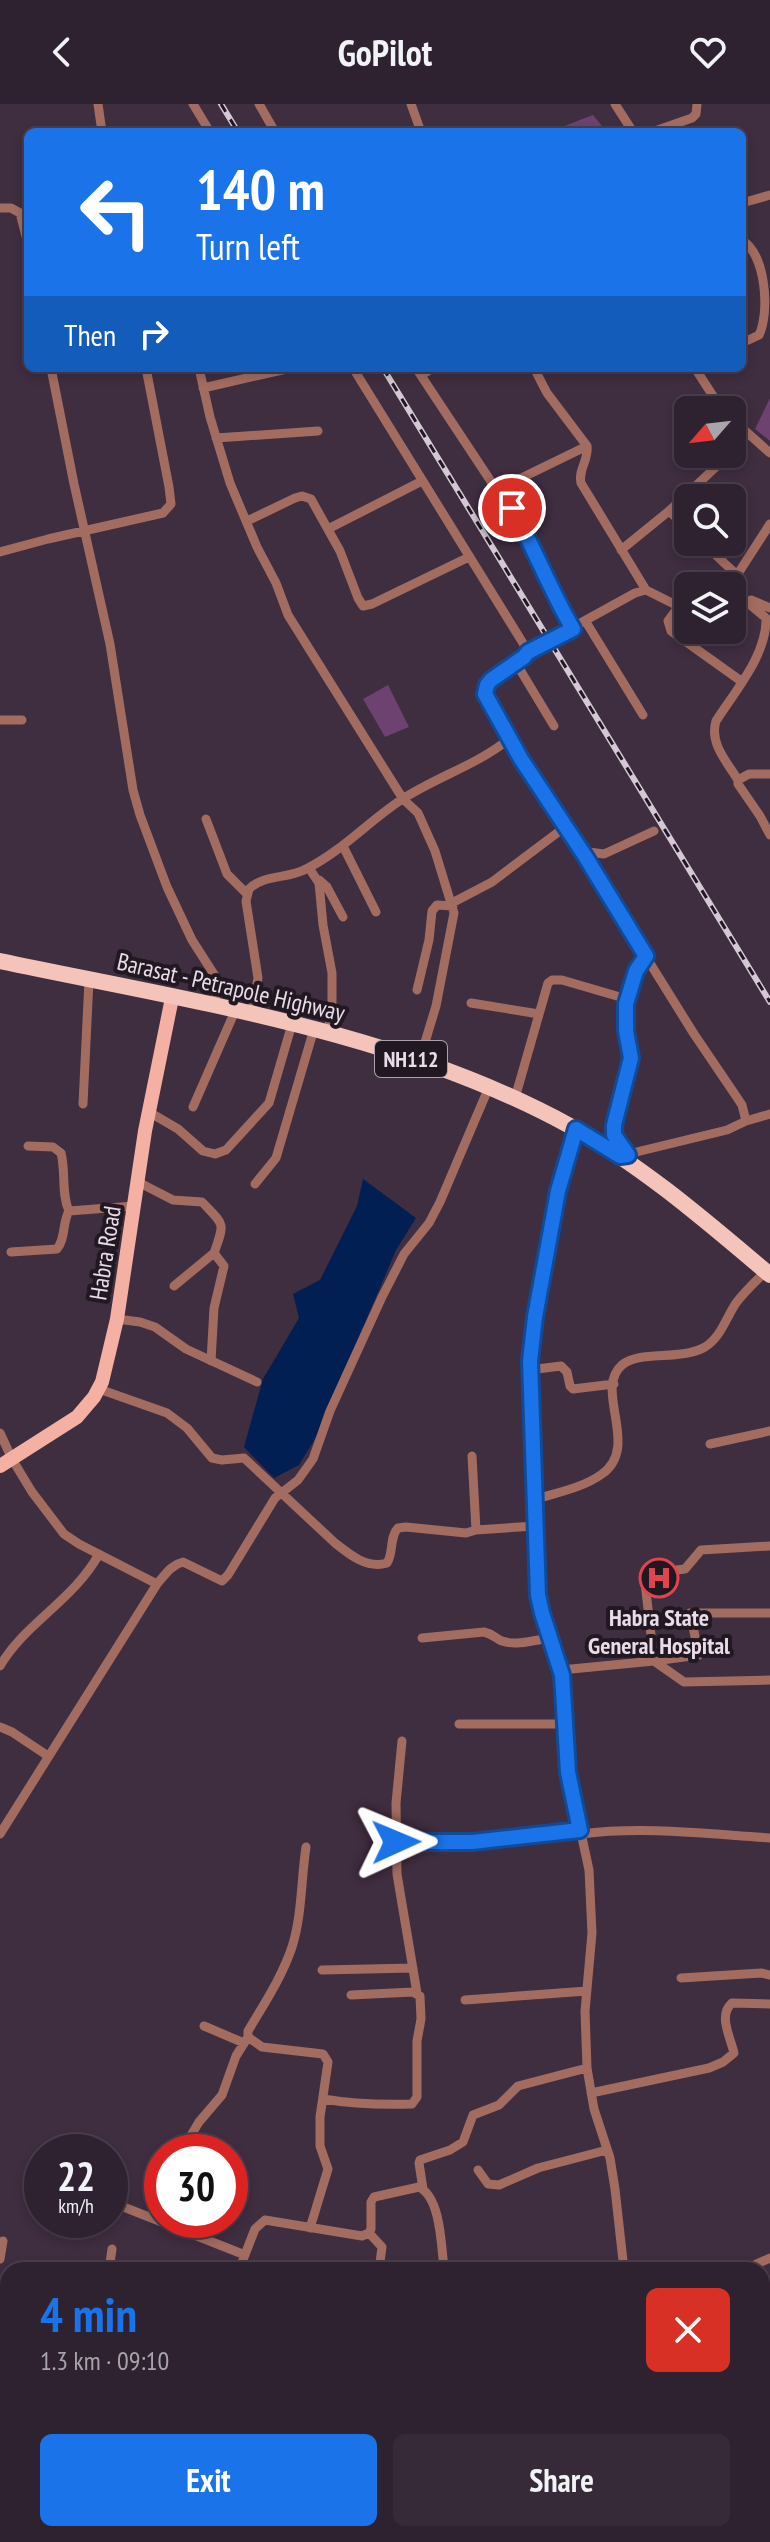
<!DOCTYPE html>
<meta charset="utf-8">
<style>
:root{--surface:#2f2230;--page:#372a38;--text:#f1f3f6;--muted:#a7a4ab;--line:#4a3f4c;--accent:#1a73e8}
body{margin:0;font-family:"PT Sans Narrow",sans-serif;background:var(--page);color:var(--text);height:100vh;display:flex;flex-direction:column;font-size:30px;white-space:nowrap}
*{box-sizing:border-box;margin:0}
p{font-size:26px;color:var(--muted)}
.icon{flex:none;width:44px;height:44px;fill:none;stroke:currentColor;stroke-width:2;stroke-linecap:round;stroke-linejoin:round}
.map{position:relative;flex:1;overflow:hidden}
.side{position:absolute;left:0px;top:2158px;width:770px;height:280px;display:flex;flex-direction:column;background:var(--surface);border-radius:24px 24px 0 0;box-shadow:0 4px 12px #0003,0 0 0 2px var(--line)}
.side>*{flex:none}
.banner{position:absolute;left:24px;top:24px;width:722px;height:244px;border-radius:12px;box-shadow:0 4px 12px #0003,0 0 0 2px var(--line);background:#1a73e8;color:#fff;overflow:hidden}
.needle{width:52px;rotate:242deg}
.tools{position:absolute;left:674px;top:292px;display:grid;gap:16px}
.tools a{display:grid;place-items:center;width:72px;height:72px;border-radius:12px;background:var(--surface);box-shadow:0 4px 12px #0003,0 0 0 2px var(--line);font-size:40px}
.speed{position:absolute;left:24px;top:2030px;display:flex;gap:16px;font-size:40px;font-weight:700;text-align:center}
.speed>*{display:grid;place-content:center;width:104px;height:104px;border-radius:50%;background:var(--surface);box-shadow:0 4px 12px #0003,0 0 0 2px var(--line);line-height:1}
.speed small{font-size:20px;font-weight:400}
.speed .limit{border:12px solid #d22;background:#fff;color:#111}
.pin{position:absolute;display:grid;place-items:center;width:68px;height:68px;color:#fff;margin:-34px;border:4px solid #fff;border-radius:50%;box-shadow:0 2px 8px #0007}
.me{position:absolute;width:88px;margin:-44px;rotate:89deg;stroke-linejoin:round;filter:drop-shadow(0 0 6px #0008)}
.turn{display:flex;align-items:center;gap:28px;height:168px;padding:0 40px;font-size:36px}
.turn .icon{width:104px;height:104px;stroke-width:2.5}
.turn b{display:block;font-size:56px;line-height:68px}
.then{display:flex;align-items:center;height:76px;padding:0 40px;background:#0003;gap:16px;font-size:30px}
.round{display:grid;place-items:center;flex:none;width:84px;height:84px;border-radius:12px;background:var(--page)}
.headline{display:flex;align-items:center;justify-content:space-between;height:136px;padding:0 40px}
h1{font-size:48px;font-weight:700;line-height:60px;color:var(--accent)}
.cta{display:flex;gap:16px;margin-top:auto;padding:16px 40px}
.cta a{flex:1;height:92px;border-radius:12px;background:var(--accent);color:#fff;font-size:32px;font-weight:700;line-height:92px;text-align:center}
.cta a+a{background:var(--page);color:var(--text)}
header{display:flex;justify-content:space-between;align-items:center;height:104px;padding:0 40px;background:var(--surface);font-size:36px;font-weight:700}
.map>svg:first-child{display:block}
</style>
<header><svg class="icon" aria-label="back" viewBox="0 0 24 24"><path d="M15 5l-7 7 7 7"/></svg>GoPilot<svg class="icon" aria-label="heart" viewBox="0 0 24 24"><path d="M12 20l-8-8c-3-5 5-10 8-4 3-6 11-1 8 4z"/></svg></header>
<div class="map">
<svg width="770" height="2438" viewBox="0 0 770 2438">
<rect width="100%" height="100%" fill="#3f2d40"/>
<path fill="#6d4170" d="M593 11 607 28H560L559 24Z
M770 294V337L755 325Z
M388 581 409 623 385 633 363 595Z"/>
<path fill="#011f53" d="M363 1075 416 1114 396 1146 316 1333 299 1361 274 1374 244 1343 263 1275 299 1214 293 1190 320 1176 357 1102Z"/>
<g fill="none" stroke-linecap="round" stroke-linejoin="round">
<path stroke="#a36c61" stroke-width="9" d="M98 0 102 28
M193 0 210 28
M259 0 275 28
M411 0 421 28
M615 0 633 28
M652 28 692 14 696 10 697 0
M742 99 770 91
M0 104H11L20 109 28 140
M742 136C766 151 770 208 759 231L742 239
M51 264 74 380 110 540 133 686 140 711 167 783 192 836 215 872 216 892 210 901
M199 264 210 313 230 379 257 443 276 479 288 511 403 695 418 709 435 747 454 809 436 902 419 958
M353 264 526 544 528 548 524 553 487 581 485 590 490 602 694 930 734 989 742 1001 746 1017 727 1026 620 1052
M416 264 492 379 499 385 587 342
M534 264 547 289 587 342C589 356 578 365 581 379L646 486
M695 264 722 306
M421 271 433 264
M203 284 291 264
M732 315 770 349
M216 334 318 327
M502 385 531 438 553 489 573 525
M669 407 688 425
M247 417 295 394 302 392 311 395 340 447 358 494 363 502 372 500 469 453
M328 425 422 377
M702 438 737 471
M621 446 669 407 719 360
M0 448 48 435 163 409 171 400 169 383 146 264
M730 482 770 420
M737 490 766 514C767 551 735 587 716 617 709 639 727 658 738 676
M751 496 770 504
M679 502 668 517 671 527 741 577
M586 518 643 611
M528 548 635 489 646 486 688 507
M516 559 554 622
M0 616H22
M770 670H749L738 676V680L760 712 770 731
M206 715 227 770 246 789
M343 742 376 808
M581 747 604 750 654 727
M309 764 319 779 323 821 332 869V899L328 929
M319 776 327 783 343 813
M452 799 492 778 565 723
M417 886 429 836 432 807 437 801 453 802
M471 899 539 910
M251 910 258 874 246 797 249 785C264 770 288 775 306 765 342 747 369 717 401 696 436 673 477 661 509 635
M515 994 548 879 552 876H562L627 895
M83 1000 89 876
M193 1003 235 907
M149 1008 178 1025 203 1047 215 1050 226 1046 269 999 292 920
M746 1017 770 1010
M576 1025 558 1087 531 1239 529 1279 533 1396 538 1491 542 1509 562 1571 568 1668 589 1766 592 1829 585 1907 587 1964 594 2005 610 2054 615 2085 624 2166
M28 1042 53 1043 61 1049C66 1068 61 1090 69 1107
M628 1051 614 1031V1021L631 954 626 927V900L636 867 646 852
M138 1078 173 1096 202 1098C225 1122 225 1118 214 1149L224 1162 214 1204 211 1257
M255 1080 276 1054 314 925
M11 1148 57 1145C66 1134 62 1119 69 1107L134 1102
M174 1182 214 1149
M117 1215 140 1218 155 1223 186 1245 257 1278
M529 1266 561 1262 567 1268 570 1282 573 1285 614 1280
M99 1285 167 1309 187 1324 212 1354 222 1356 244 1354 335 1439C350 1451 367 1465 387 1459 394 1449 389 1433 398 1424L406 1423 466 1429 476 1426 472 1352
M0 1329 12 1355 32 1388 64 1430 79 1440 157 1480
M710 1340 770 1327
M533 1396C555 1389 583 1384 602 1370 641 1342 593 1286 622 1261 639 1246 681 1257 705 1243 721 1233 726 1214 736 1199 745 1187 756 1177 766 1167
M476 1426 534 1422
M770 1442 701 1446 685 1465 644 1470 654 1557 699 1551 690 1509H770
M422 1534 484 1528C493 1530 495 1534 502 1537 516 1542 536 1536 550 1534
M0 1562C25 1519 73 1497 99 1450
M561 1566 654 1557 684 1578 770 1576
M459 1620H565
M0 1623 12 1628 48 1652
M402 1637 396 1699 397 1770 417 1889
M0 1730 157 1480C165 1471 171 1461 183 1458L222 1477 228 1471 275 1394 298 1376 313 1355 330 1307 382 1193 404 1150 429 1119 440 1098 489 983
M581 1730C644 1722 707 1730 770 1734
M396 1738 494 1736 580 1726
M306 1743C301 1776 302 1812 292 1843 282 1873 264 1900 248 1927V1933L262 1943 323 1950 328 1958 320 2013V2042L328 2065 310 2124
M322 1866 413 1864
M681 1874 761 1869 770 1871
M465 1896 587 1887
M204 1922 244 1939
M591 1989 709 1964 723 1958 734 1949C730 1932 718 1911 732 1899L770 1900
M323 1995C353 2000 382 2001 412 2000L417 1993V1937L421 1915 420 1892 413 1888 351 1891
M181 2048 199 2018 222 1991 236 1952 248 1933
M478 2066 488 2080 499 2081 538 2064 607 2046
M423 2085 419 2059 420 2056 450 2046 463 2038 473 2011 499 2001 518 1982 587 1964
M116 2100 245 2151
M151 2114 162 2077
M369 2129 382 2143 379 2166
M0 2155 3 2137
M109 2166 112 2145
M239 2166 255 2125 265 2116 362 2132 369 2129 371 2125V2098L374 2093 419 2083C441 2094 441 2141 444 2164
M743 2166 770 2154
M0 2178 8 2182
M762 2418 770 2414
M325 2430 331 2438
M565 2430 567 2438
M684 2430 690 2438
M101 2438 106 2430
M181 2438 185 2430
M345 2438 354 2430
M733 2438 744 2430"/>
<path stroke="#f4b0a2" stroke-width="14" d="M0 1362 77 1313 94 1293 102 1278 117 1215 145 1027 172 894"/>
<path stroke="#f4c4ba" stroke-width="16" d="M0 857C190 897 399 928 570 1022 643 1062 707 1118 770 1171"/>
<defs>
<path id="rail" d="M221 0 238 28
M383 264 770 898"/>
</defs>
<use href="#rail" stroke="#d4c8d5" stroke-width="6"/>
<use href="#rail" stroke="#211821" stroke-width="3" stroke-dasharray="9" stroke-linecap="butt"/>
</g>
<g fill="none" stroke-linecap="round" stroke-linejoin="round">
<defs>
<path id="route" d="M396 1738H472L580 1726 568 1668 562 1571 542 1509 538 1491 530 1257 535 1213 558 1087 576 1025 620 1052 628 1051 614 1031V1021L631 954 626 927V900L636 867 646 852 585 752 521 655 485 590 487 581 491 576 524 553 528 548 573 525C550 486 534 443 512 404"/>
</defs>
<use href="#route" stroke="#114b97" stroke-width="20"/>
<use href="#route" stroke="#1a73e8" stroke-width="14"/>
</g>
<defs>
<symbol id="hospital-ring" viewBox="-11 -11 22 22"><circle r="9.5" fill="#211821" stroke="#e0444e" stroke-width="1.5"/><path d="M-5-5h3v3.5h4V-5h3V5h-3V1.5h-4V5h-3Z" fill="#e0444e"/></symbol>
</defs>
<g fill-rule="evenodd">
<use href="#hospital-ring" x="637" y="1452" width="44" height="44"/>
</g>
<g text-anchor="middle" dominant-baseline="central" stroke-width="8" stroke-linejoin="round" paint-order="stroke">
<rect fill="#211821" stroke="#aca1ac" stroke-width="2" x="375" y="937" width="72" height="36" rx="6"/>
<g font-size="22" font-weight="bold" fill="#e8dce8">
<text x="411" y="955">NH112</text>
</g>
<g font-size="24" fill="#e8dce8" stroke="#211821">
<text transform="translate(231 883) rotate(13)">Barasat - Petrapole Highway</text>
<text transform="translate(105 1149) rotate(-81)">Habra Road</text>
</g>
<g font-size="24" font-weight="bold" fill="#e8dce8" stroke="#211821">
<text x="659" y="1513">Habra State<tspan x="659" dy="28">General Hospital</tspan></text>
</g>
</g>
</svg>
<div class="tools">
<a><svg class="needle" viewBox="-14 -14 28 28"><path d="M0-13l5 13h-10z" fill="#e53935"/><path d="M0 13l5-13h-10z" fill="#a7a4ab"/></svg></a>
<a><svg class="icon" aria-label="search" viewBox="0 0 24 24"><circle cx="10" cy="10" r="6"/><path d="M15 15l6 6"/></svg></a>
<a><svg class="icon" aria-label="layers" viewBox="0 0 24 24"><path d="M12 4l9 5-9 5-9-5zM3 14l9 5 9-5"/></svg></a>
</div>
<div class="speed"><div>22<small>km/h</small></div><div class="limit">30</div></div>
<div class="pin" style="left:512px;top:404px;background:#d93025"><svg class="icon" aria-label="arrive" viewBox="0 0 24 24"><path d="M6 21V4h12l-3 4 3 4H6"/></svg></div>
<svg class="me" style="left:396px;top:1738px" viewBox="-20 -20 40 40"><path d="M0-17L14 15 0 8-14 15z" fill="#1a73e8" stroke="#fff" stroke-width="4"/></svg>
<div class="banner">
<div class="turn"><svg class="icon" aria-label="left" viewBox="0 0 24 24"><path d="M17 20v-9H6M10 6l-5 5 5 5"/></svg><div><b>140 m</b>Turn left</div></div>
<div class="then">Then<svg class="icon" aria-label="right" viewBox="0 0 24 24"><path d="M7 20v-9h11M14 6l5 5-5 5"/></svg></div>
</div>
<section class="side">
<div class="headline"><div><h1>4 min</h1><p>1.3 km · 09:10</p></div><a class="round" style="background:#d93025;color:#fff"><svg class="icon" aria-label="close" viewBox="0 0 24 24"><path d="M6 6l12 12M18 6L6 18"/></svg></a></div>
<div class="cta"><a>Exit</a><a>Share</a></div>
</section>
</div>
